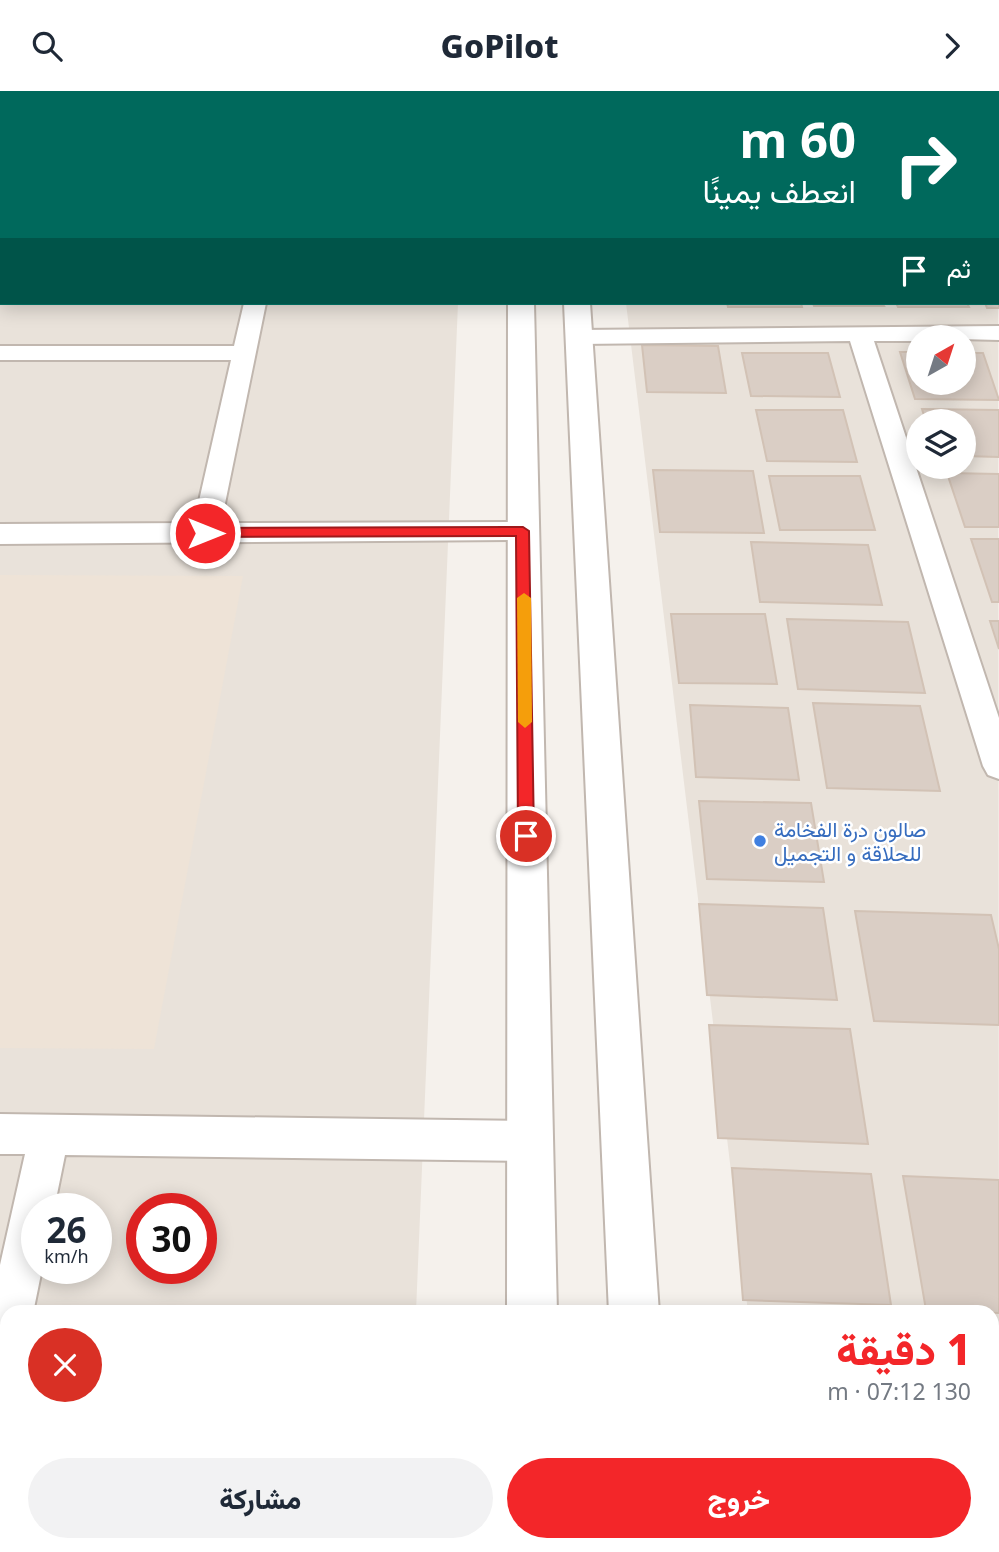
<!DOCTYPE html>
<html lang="ar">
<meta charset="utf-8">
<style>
:root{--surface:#fff;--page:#f2f2f3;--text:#1f2937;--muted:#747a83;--accent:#f32629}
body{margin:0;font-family:"Noto Sans",Vazirmatn,sans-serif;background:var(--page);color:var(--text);direction:rtl;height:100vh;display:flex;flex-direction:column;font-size:26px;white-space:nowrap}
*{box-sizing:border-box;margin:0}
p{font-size:23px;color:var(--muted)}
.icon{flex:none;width:38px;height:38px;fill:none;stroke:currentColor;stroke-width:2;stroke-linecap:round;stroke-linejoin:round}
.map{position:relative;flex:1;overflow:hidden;direction:ltr}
.sheet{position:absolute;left:0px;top:1214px;width:999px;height:247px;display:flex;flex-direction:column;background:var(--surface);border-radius:21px 21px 0 0;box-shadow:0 4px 18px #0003;direction:rtl}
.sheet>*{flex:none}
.banner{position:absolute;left:0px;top:0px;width:999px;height:214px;box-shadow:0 4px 18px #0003;direction:rtl;background:#00695c;color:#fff;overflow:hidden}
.needle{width:46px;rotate:39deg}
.controls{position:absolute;left:906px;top:234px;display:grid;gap:14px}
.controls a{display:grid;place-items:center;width:70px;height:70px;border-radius:50%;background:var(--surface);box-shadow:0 4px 18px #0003;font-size:35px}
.speed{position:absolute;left:21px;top:1102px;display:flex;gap:14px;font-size:35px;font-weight:700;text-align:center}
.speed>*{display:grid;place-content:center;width:91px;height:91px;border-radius:50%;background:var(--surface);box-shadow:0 4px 18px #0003;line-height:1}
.speed small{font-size:18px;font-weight:400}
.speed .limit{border:10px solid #d22;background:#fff;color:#111}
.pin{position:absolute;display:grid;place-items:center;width:60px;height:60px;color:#fff;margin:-30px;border:4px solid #fff;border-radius:50%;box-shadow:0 2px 7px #0007}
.me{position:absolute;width:77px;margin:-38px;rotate:90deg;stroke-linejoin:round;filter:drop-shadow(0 0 5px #0008)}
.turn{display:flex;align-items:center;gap:24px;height:147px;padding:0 28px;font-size:32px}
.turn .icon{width:91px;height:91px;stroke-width:2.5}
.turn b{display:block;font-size:49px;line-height:60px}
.then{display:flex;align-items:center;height:66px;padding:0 28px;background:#0003;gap:14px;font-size:26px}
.round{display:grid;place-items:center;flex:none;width:74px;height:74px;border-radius:37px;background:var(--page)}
.overview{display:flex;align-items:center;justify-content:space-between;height:119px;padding:0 28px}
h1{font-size:42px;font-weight:800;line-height:52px;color:var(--accent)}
.button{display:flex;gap:14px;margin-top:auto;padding:14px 28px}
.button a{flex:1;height:80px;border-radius:42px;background:var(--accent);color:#fff;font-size:28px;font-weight:800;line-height:80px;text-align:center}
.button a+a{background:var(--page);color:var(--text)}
header{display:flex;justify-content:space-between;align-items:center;height:91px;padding:0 28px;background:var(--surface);font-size:32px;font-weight:800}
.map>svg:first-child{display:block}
</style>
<header><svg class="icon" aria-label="forward" viewBox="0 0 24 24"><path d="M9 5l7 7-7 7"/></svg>GoPilot<svg class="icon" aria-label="search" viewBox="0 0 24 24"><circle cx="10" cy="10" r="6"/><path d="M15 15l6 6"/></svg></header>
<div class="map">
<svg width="999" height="1461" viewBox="0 0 999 1461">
<rect width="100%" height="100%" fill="#f5f1ec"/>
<path fill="#e9e2da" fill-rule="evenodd" d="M0 0H466L2 2V212H458L416 1221 7 1222V1454H406V1461H0ZM37 1118H96V1178H37ZM142 1118H201V1178H142Z
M615 0H999V62L998 2Z
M998 119 999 1461H777L776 1454H992V1222L748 1221 626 212H998ZM919 247H964V292H919ZM919 331H964V376H919Z"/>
<path fill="#eee3d7" d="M0 484 243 485 154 958 0 957Z"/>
<path fill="#dacec5" stroke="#d2c2b5" stroke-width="2" d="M998 175 999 217H987L985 212H998Z
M727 212H801L802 216H728Z
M813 212H882L884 215H814Z
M896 212H967L969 216H898Z
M642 254 718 255 726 302 647 301Z
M900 261H919V292H964V262H983L999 309 915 308Z
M742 262H828L840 306 751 305Z
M922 318 999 319V366L964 365V331H926Z
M756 319H843L857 371 767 370Z
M653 379 753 380 764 442 660 441Z
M947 382 999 383V436H965Z
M769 385H860L875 439H780Z
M971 448H999V511H992Z
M751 451 868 454 882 514 760 511Z
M671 523H765L777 593 679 592Z
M787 528 908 531 925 602 798 598Z
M990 530H999V558Z
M813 612 920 615 940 700 827 697Z
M690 614 788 617 799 689 696 686Z
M699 710 811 712 824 791 707 788Z
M699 813 823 817 837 909 707 904Z
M855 820 991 824 999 858V934L874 930Z
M709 934 850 938 868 1053 718 1047Z
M732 1077 871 1083 891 1214 743 1209Z
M903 1085 999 1089V1222L926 1219Z
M992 1255H999V1410H992Z"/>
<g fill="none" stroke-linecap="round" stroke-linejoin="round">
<defs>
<path id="minor" d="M107 0H125V2H107Z
M292 0H310V2H292Z
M760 0H778L779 2H761Z
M0 36H2V48H0Z
M0 129H2V141H0Z
M244 212H266L221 432 523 431 533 433 537 440 533 447 523 449 0 453V433L194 432 231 269H0V255H234Z
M999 235V249L919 247V250H874L999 627V688L988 684 983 675 850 250 579 253 571 251 567 246 571 241 579 239Z
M0 1023 530 1030 544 1036 550 1050 544 1064 530 1070 65 1064 54 1118H37V1178H42L33 1222H7V1292L0 1295V1174L25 1063H0Z"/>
<path id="tertiary" d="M507 0H529V2H507Z
M554 0H576V2H554Z
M998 79H999V93H998Z
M508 212H534L557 1222H507Z
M564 212H590L659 1222H609Z
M507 1454H563V1461H507Z
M619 1454H675V1461H619Z"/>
</defs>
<use href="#minor" stroke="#c1b7af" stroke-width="4"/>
<use href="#tertiary" stroke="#c1b7af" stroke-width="4"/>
<use href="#minor" fill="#fff" fill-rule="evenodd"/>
<use href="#tertiary" fill="#fff" fill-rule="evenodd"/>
</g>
<path fill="#f32629" stroke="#9e191b" stroke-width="2" d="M523 436 529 440 534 745 526 752 518 745 516 445 205 446 198 442 205 437Z"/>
<path fill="#f59e0b" d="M524 502 531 507 532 631 525 637 518 631 517 507Z"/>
<circle fill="#3f7fe0" stroke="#fff" stroke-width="2.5" cx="760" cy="750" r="7"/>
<g text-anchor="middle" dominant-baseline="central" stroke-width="5" stroke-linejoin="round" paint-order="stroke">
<g font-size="21" fill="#366cbe" stroke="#fff" text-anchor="start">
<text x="774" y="738">صالون درة الفخامة<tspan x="774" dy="24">للحلاقة و التجميل</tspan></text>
</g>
</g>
</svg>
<div class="controls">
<a><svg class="needle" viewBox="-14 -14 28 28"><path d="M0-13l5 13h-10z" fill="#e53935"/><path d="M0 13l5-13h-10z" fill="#747a83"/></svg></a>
<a><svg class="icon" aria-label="layers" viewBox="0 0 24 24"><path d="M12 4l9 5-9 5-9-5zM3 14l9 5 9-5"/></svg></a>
</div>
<div class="speed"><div>26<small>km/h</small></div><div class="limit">30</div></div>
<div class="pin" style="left:526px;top:745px;background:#d93025"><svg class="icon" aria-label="arrive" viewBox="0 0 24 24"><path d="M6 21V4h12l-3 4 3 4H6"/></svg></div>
<svg class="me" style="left:205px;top:442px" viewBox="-20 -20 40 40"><circle r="17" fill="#f32629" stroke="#fff" stroke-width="3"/><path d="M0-11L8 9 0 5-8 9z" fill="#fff"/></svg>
<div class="banner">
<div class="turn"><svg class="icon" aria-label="right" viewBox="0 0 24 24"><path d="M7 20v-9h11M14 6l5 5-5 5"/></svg><div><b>60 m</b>انعطف يمينًا</div></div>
<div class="then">ثم<svg class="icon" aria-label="arrive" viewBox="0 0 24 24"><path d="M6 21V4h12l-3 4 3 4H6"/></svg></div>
</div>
<section class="sheet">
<div class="overview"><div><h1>1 دقيقة</h1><p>130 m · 07:12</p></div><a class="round" style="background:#d93025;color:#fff"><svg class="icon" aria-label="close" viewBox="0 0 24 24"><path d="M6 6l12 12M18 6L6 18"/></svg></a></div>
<div class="button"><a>خروج</a><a>مشاركة</a></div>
</section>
</div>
